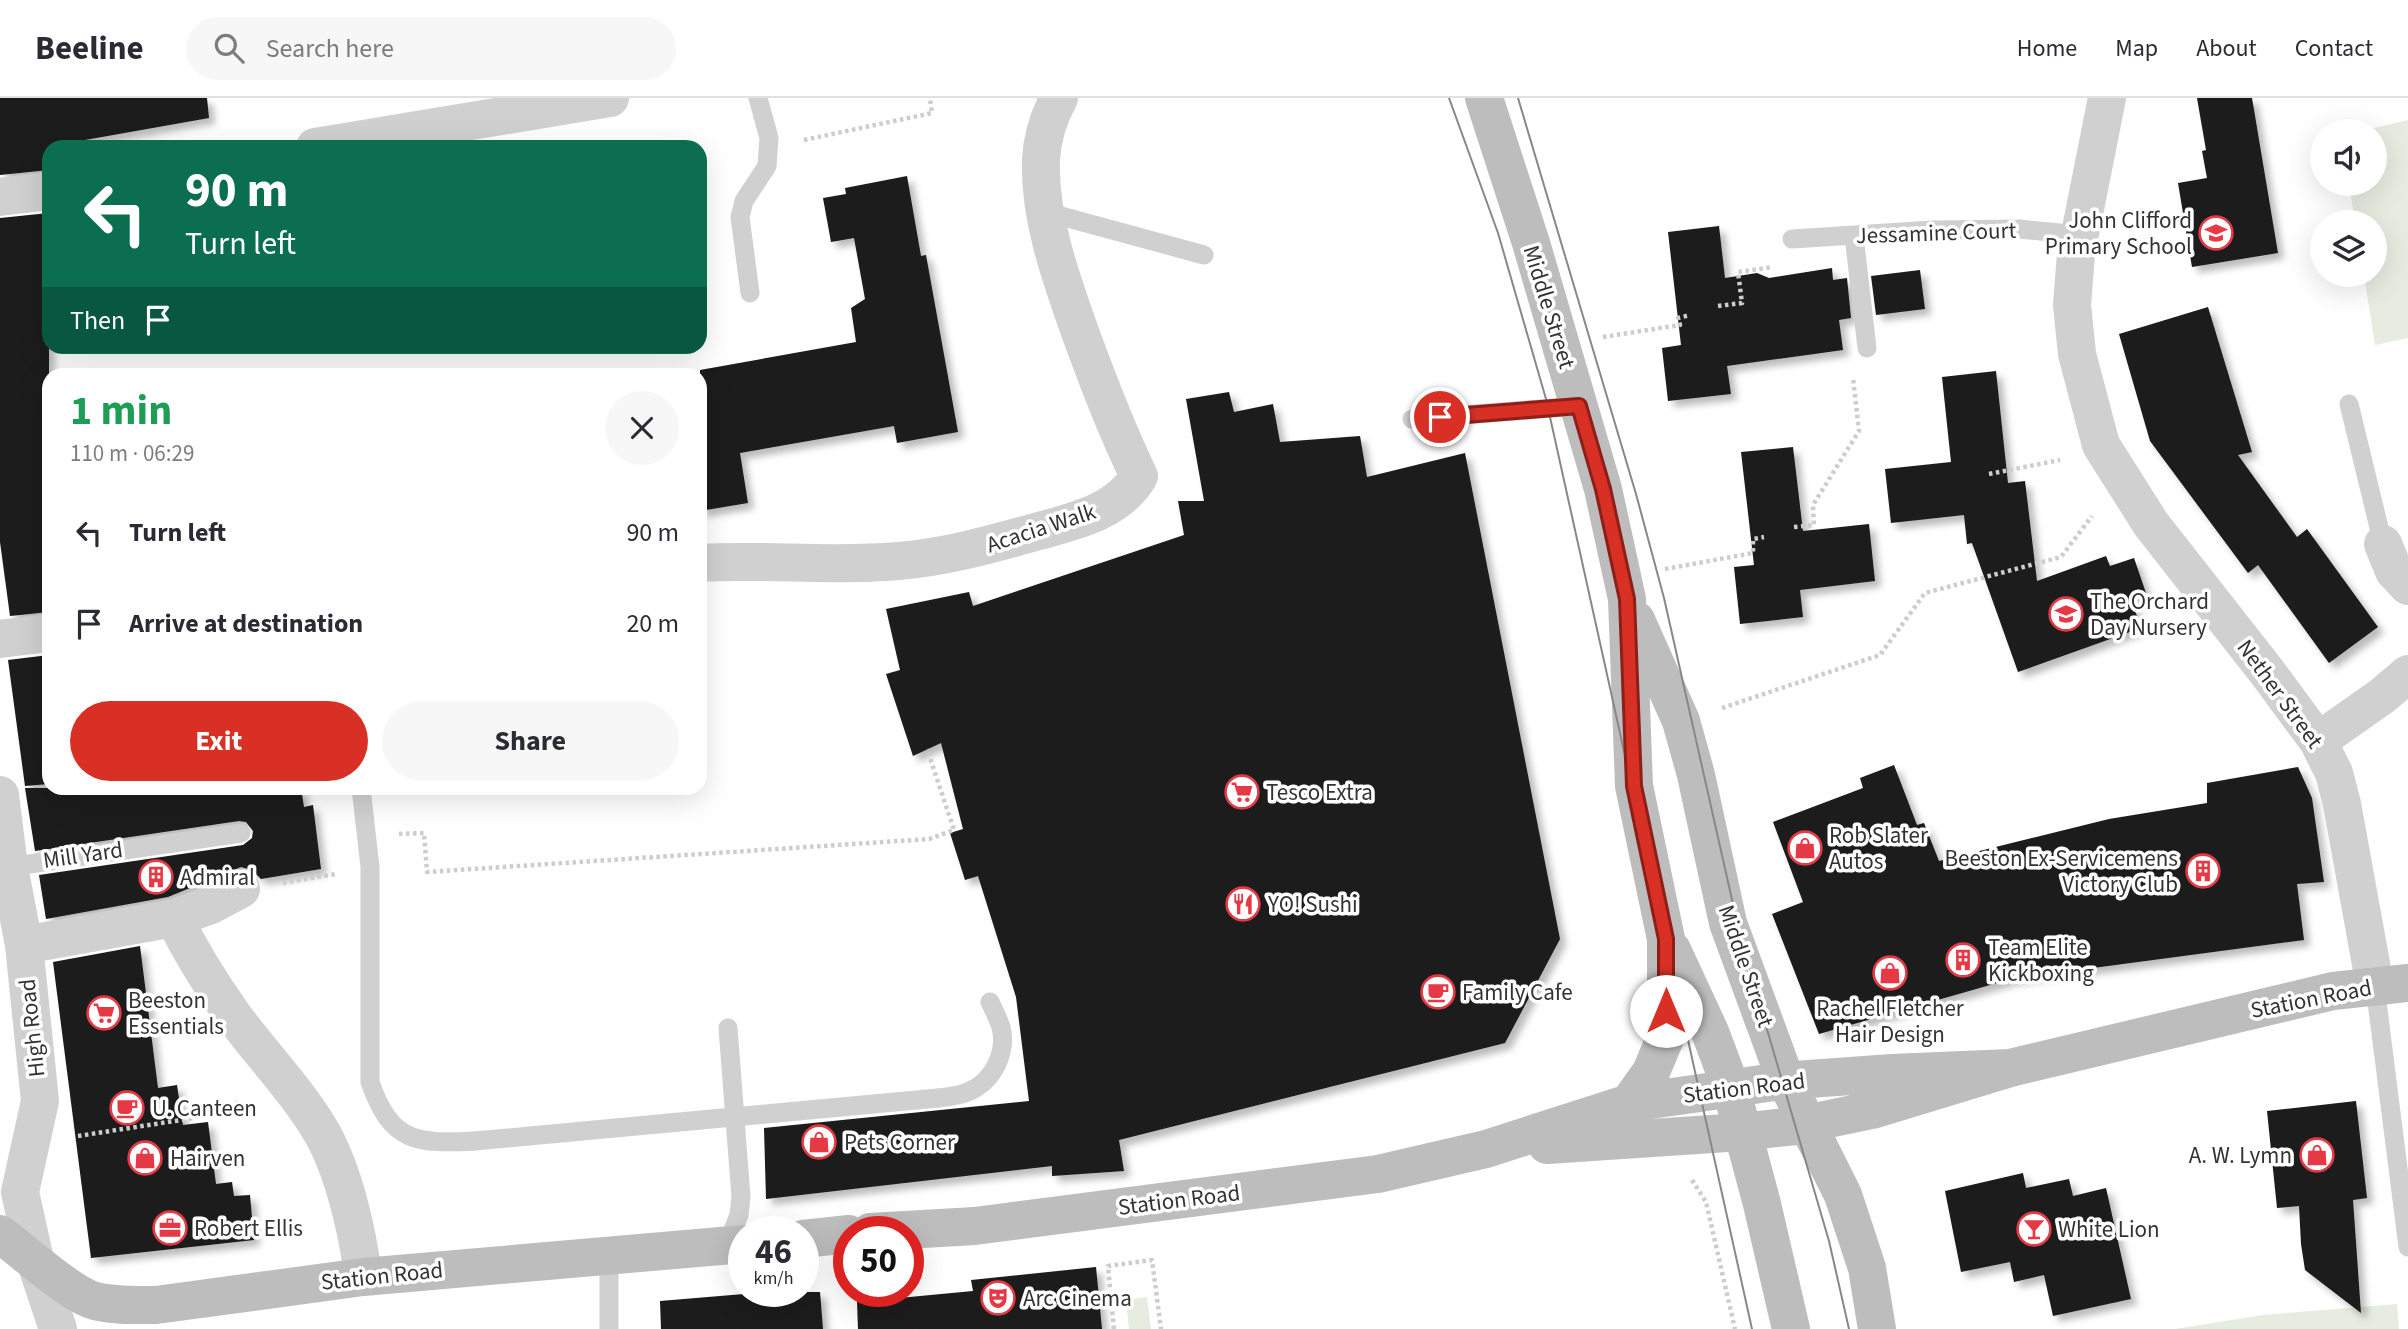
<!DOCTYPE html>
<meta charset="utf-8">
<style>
:root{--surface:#fff;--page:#f7f7f7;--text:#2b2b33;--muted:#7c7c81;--line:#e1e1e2;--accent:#d93025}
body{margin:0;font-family:"Source Sans 3",sans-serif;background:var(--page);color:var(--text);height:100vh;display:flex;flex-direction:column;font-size:26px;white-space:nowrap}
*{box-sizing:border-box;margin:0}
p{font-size:23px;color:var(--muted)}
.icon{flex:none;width:38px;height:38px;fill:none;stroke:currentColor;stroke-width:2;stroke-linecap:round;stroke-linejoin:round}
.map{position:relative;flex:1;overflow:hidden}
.sheet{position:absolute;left:42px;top:270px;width:665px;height:427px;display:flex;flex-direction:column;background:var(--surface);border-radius:21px;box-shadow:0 7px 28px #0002}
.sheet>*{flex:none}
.hud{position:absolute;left:42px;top:42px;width:665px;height:214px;border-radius:21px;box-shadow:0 7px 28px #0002;background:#0b6e4f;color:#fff;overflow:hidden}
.fabs{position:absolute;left:2310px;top:21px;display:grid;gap:14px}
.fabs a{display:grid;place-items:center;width:77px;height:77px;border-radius:50%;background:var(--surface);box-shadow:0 7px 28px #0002;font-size:35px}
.speed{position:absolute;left:728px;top:1118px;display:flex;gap:14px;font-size:35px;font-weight:700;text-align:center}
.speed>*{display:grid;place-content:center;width:91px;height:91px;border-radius:50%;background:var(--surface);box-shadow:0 7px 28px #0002;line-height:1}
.speed small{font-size:18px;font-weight:400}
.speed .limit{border:10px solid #d22;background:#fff;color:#111}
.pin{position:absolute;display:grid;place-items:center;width:60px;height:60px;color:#fff;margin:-30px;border:4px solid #fff;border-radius:50%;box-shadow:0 2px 7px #0007}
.me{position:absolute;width:77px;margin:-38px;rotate:0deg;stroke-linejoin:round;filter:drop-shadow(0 0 5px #0008)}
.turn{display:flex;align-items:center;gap:24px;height:147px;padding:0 28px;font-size:32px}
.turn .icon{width:91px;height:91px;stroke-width:2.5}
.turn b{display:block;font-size:49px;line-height:60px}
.then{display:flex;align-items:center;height:66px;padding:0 28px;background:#0003;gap:14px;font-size:26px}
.round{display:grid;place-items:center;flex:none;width:74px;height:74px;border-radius:37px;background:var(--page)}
.summary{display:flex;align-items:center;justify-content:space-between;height:119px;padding:0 28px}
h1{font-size:42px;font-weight:700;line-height:52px;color:#1e9e55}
.primary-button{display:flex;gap:14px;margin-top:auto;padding:14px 28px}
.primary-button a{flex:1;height:80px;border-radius:42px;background:var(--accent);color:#fff;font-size:28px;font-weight:700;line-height:80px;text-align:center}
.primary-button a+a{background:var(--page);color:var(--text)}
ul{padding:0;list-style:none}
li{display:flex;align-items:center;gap:21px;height:91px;padding:0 28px}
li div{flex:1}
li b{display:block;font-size:26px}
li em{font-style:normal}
header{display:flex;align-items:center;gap:42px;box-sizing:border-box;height:98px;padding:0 35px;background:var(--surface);border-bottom:2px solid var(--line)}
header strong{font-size:33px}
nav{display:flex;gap:38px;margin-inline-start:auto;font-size:24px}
.search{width:490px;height:63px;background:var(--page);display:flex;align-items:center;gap:18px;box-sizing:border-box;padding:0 24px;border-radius:38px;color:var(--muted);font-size:26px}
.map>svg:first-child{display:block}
</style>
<header>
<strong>Beeline</strong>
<div class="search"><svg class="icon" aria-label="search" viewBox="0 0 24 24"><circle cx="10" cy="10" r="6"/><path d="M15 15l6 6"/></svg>Search here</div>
<nav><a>Home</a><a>Map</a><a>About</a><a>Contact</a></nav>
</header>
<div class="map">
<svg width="2408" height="1231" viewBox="0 0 2408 1231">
<defs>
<filter id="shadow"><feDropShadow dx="6" dy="6" stdDeviation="3.5" flood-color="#0004"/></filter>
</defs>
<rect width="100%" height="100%" fill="#fff"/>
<path fill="#e6ecdf" d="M2408 22V240L2375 247 2364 177H2375V124H2355L2349 86H2375V33H2361Z
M1147 1199 1151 1231H1129L1126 1202Z
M2397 1206 2399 1231H2175L2263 1217Z"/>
<path fill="#1a1a1a" filter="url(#shadow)" d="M0 0H207L209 20 68 45 69 49H49V72L0 77Z
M2197 0H2252L2278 155 2192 169 2178 85 2207 80 2202 53 2206 52Z
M907 78 921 158 926 157 958 334 897 345 894 328 740 355 748 405 700 413V272L856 244 851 210 865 201 854 140 831 144 823 100 846 96 845 90Z
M49 115V514L10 518 0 444V120Z
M1719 128 1725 180 1757 175 1769 180 1832 170 1833 182 1847 180 1851 220 1839 222 1843 252 1727 268 1731 296 1668 303 1662 250 1681 247 1668 134Z
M1920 172 1925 211 1876 217 1871 178Z
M2208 209 2252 354 2238 357 2297 439 2307 431 2378 529 2329 565 2258 467 2248 475 2150 343 2119 236Z
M1996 273 2008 385 2025 383 2037 483 2106 458 2110 468 2134 460 2146 495 2131 501 2141 530 2018 574 1972 445 1967 446 1964 417 1891 425 1885 371 1951 364 1942 279Z
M1229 294 1234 314 1273 306 1280 344 1360 338 1367 379 1465 355 1560 841 1505 945 1119 1042 1124 1073 1052 1078V1068L766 1101 764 1030 1029 1003 1016 899 978 778 965 782 950 735 963 731 941 645 913 658 886 576 900 572 886 511 969 494 973 508 1184 437 1178 403H1204L1186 301Z
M1793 349 1803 433 1869 426 1875 483 1800 492 1803 519 1740 526 1734 469 1754 467 1741 354Z
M49 557V686L25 688 8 562Z
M1894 667 1917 727 1924 725 1939 763 2109 721 2207 705V685L2298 669 2312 700 2324 784 2297 786 2304 842 2011 881 1819 936 1772 816 1803 804 1773 724 1863 690 1860 680Z
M25 690H301L304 709 313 707 321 771 261 781 252 772 241 769 168 799 46 821 39 777 243 747 252 740 253 733 246 724 239 723 35 753Z
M140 848 158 990 177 987 183 1027 208 1024 216 1086 232 1084 234 1098 250 1097 254 1142 91 1160 53 864Z
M2356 1003 2367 1100 2353 1102 2361 1215 2305 1172 2301 1146 2299 1108 2277 1110 2267 1013Z
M2023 1075 2026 1090 2069 1081 2073 1098 2106 1090 2131 1201 2053 1218 2044 1177 2014 1184 2010 1164 1961 1174 1945 1093Z
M1096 1169 1102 1231H858L857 1204 973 1193 971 1182Z
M768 1194H820L823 1231H661L660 1203Z"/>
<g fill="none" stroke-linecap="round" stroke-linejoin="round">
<path stroke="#cdcdcd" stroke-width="4.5" stroke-dasharray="3.5 3.5" stroke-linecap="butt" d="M804 42 932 15 930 0
M1718 208 1742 205 1738 174 1773 169
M1603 239 1680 227 1678 220 1690 217
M1989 376 2060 362
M1794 429 1814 427 1813 407 1859 333 1853 280
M1665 471 1753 455V441L1764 439
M1722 610 1880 557 1925 495 2061 459 2092 418
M399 736 424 735 427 774 929 741 954 732 927 651
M283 785 336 776
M78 1038 194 1020 239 1004
M1692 1082 1706 1104 1735 1231
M1114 1231 1108 1168 1152 1162 1161 1231"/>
<path stroke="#d0d0d0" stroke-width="19" d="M1046 114 1204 157
M1854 138 1867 250
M1792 141 1933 132 2019 131 2080 137
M750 195 740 119 744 103 767 68 769 40 758 0
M2349 306 2383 446
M1412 321 1579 308
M361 690 370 769V984C391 1045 417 1046 475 1043
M9 769 241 735
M2375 888 2408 1149
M938 1000C948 999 960 998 970 993 994 982 1007 954 1001 929 998 921 994 912 990 904
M727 1147 739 1117 741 1099 728 930
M609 1231V1156"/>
<path stroke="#d0d0d0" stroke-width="38" d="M2107 0 2076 156 2072 207 2077 256 2101 347 2151 426 2267 574 2318 643 2334 675 2342 706 2375 888
M315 49 610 0
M0 99 49 93
M2383 446 2394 473 2408 488
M700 465C766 461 832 469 898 463 947 459 992 446 1039 433 1076 423 1119 413 1139 378 1116 331 1098 283 1080 234 1061 180 1039 120 1041 62 1042 41 1049 18 1059 0
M0 541 49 535
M2318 643 2382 598 2408 576
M0 697 9 769 24 847 40 1003 20 1094 35 1162 58 1231
M174 820C191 854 210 885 232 916 261 956 297 992 322 1035 344 1074 358 1135 363 1179
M24 847 174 820 211 807 241 791"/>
<path stroke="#bdbdbd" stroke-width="38" d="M1484 0 1531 145 1603 391 1627 501 1634 688 1666 841V938L1651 974 1629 1005
M1636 522 1681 623 1696 677 1728 825 1786 983 1843 1097 1867 1170 1877 1231
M1672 852 1710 934 1731 990 1762 1106 1791 1231
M1547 1047 1742 1034 1795 1028 1872 1012 2010 970 2333 893 2408 885
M870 1134 975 1128 1378 1076 1486 1051 1629 1005 1700 995 1781 983 1892 975 2010 970
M0 1136C23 1153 70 1196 95 1203 115 1208 136 1207 156 1207L363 1179 744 1146
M803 1141 849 1136"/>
<path stroke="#888" stroke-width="2" d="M1449 0 1498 135 1546 301 1752 1231
M1518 0 1636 396 1664 500 1742 846 1829 1143 1849 1231"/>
<path stroke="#d0d0d0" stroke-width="19" d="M475 1043 938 1000"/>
</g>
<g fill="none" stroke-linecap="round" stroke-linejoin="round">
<defs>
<path id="route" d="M1440 319 1579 308 1603 391 1627 501 1634 688 1666 841V913"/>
</defs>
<use href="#route" stroke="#8d1f18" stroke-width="18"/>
<use href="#route" stroke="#d93025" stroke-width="12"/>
</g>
<defs>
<symbol id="school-ring" viewBox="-11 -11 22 22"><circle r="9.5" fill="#fff" stroke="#e63946" stroke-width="1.5"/><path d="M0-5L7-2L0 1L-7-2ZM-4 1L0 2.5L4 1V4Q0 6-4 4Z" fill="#e63946"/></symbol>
<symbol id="supermarket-ring" viewBox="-11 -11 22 22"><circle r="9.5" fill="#fff" stroke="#e63946" stroke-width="1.5"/><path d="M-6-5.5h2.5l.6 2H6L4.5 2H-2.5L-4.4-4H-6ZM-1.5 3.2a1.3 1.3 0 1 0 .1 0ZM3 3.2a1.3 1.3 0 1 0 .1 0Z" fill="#e63946"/></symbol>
<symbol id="shop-ring" viewBox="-11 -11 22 22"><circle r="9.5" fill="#fff" stroke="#e63946" stroke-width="1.5"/><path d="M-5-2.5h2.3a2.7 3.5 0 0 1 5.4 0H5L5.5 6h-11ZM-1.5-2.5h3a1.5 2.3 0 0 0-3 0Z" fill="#e63946"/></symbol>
<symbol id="building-ring" viewBox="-11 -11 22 22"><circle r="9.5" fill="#fff" stroke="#e63946" stroke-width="1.5"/><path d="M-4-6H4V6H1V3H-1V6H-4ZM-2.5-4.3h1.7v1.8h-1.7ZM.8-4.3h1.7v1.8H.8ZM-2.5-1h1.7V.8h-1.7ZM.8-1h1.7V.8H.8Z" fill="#e63946"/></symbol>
<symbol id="restaurant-ring" viewBox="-11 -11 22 22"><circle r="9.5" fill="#fff" stroke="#e63946" stroke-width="1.5"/><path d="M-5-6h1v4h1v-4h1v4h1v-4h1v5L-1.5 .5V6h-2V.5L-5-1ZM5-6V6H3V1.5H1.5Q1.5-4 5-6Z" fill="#e63946"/></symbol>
<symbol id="cafe-ring" viewBox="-11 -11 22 22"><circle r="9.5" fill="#fff" stroke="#e63946" stroke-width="1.5"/><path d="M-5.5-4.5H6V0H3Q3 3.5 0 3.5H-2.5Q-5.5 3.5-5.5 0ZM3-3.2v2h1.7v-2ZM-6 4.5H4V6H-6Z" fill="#e63946"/></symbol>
<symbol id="office-ring" viewBox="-11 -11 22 22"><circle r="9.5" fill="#fff" stroke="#e63946" stroke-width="1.5"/><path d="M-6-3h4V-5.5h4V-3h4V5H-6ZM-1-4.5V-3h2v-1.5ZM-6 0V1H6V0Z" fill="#e63946"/></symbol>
<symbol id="bar-ring" viewBox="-11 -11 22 22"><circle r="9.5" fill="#fff" stroke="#e63946" stroke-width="1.5"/><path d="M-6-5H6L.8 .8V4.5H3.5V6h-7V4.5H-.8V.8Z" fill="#e63946"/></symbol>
<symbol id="theatre-ring" viewBox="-11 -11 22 22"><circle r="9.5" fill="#fff" stroke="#e63946" stroke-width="1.5"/><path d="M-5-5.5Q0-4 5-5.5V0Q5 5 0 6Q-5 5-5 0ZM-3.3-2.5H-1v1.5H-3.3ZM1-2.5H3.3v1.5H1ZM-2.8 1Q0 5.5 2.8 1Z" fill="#e63946"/></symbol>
</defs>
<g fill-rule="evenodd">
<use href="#school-ring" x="2197" y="116" width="38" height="38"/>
<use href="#school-ring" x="2047" y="497" width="38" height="38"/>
<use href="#supermarket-ring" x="1223" y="675" width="38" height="38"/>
<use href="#shop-ring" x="1786" y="731" width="38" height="38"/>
<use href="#building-ring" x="2184" y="754" width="38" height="38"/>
<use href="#building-ring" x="137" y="760" width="38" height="38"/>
<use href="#restaurant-ring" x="1224" y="787" width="38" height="38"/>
<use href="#building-ring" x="1944" y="843" width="38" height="38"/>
<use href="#shop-ring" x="1871" y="856" width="38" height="38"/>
<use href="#cafe-ring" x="1419" y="875" width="38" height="38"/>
<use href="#supermarket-ring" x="85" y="896" width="38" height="38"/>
<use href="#cafe-ring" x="108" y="991" width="38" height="38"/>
<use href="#shop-ring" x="800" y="1025" width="38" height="38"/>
<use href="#shop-ring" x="2298" y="1038" width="38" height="38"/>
<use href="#shop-ring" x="126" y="1041" width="38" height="38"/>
<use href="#office-ring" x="151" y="1111" width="38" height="38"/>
<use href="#bar-ring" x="2015" y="1112" width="38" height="38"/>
<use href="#theatre-ring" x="979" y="1181" width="38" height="38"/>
</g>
<g text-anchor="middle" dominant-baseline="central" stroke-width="7" stroke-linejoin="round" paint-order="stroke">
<g font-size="23" fill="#333" stroke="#fff" text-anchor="start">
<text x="2192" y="122" text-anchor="end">John Clifford<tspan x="2192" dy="26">Primary School</tspan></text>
<text x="2090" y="503">The Orchard<tspan x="2090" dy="26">Day Nursery</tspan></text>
<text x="1266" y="694">Tesco Extra</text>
<text x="1829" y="737">Rob Slater<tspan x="1829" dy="26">Autos</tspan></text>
<text x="2178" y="760" text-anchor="end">Beeston Ex-Servicemens<tspan x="2178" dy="26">Victory Club</tspan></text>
<text x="180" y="779">Admiral</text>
<text x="1268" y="806">YO! Sushi</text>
<text x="1988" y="849">Team Elite<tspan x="1988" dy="26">Kickboxing</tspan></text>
<text x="1462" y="894">Family Cafe</text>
<text x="128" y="902">Beeston<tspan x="128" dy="26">Essentials</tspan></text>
<text x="1890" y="910" text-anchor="middle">Rachel Fletcher<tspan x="1890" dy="26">Hair Design</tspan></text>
<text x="152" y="1010">U. Canteen</text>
<text x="844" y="1044">Pets Corner</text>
<text x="2292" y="1057" text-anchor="end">A. W. Lymn</text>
<text x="170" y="1060">Hairven</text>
<text x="194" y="1130">Robert Ellis</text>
<text x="2058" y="1131">White Lion</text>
<text x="1023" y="1200">Arc Cinema</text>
</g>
<g font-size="23" fill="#333" stroke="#fff">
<text transform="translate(1936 135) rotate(-2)">Jessamine Court</text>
<text transform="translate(1549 209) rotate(73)">Middle Street</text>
<text transform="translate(1041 430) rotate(-18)">Acacia Walk</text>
<text transform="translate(2280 596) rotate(54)">Nether Street</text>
<text transform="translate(83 757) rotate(-8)">Mill Yard</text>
<text transform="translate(1746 868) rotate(71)">Middle Street</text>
<text transform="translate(2311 901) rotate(-11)">Station Road</text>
<text transform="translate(32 930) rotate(-96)">High Road</text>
<text transform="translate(1744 990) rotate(-7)">Station Road</text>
<text transform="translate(1179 1102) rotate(-7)">Station Road</text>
<text transform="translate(382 1178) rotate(-6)">Station Road</text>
</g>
</g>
</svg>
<div class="fabs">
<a><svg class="icon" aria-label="sound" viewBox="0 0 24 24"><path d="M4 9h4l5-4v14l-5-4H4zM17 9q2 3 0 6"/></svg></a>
<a><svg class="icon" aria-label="layers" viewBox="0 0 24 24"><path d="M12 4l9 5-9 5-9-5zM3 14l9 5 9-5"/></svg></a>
</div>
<div class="speed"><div>46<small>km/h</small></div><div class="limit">50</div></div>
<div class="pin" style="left:1440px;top:319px;background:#d93025"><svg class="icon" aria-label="arrive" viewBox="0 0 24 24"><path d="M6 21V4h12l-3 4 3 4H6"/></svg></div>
<svg class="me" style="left:1666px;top:913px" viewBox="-20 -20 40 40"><circle r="19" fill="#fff"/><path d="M0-13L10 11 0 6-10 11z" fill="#d93025"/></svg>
<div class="hud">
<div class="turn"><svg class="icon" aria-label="left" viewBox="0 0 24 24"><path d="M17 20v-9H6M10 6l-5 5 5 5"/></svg><div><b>90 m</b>Turn left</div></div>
<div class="then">Then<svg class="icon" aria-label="arrive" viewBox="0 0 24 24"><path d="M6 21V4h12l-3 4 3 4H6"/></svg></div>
</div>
<section class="sheet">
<div class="summary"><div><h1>1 min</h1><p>110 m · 06:29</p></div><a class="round"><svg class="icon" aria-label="close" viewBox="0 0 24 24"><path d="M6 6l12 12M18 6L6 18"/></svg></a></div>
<ul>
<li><svg class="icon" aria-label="left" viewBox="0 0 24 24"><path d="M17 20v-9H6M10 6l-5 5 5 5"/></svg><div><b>Turn left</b></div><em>90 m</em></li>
<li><svg class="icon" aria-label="arrive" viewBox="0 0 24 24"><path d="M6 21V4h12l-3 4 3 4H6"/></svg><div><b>Arrive at destination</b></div><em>20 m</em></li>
</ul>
<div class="primary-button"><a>Exit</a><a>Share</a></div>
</section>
</div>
